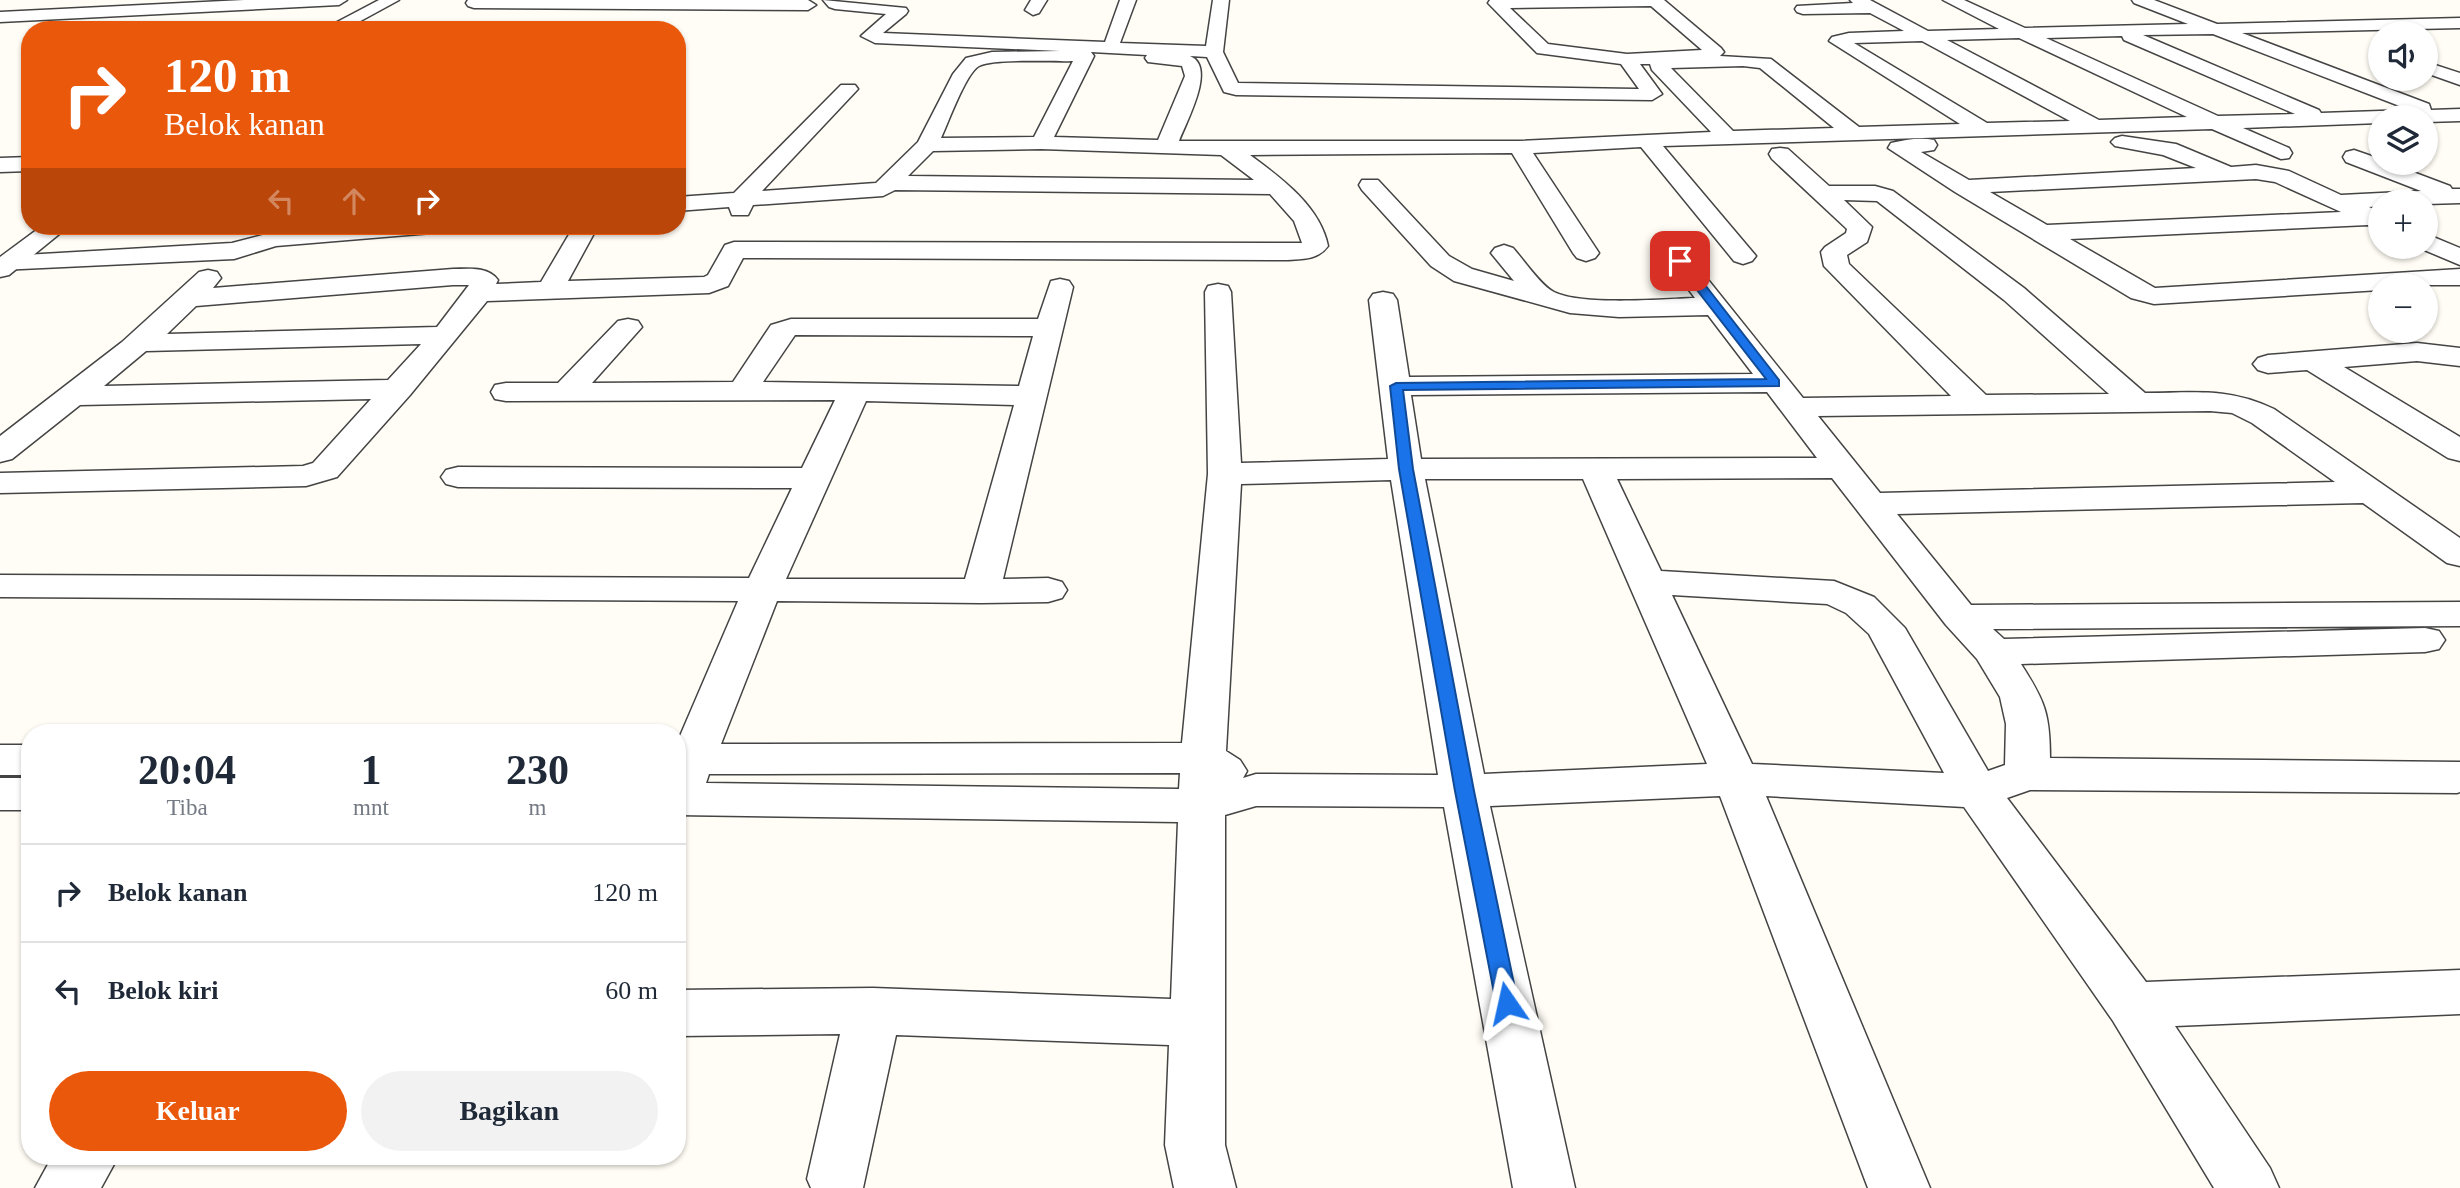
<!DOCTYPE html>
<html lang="id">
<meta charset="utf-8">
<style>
:root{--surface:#fff;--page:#f2f2f3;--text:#1f2937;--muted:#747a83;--line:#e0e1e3;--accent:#ea580c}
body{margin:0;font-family:Georgia,serif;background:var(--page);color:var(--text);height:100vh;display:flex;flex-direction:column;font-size:26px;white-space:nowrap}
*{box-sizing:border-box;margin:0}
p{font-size:23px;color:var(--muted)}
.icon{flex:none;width:38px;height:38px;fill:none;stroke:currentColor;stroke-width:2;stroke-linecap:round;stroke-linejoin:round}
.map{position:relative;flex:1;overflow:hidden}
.drawer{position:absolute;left:21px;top:724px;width:665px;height:441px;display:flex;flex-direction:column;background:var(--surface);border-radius:28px;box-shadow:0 2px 5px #0004}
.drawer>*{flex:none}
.top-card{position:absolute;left:21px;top:21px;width:665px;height:214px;border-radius:28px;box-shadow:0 2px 5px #0004;background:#ea580c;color:#fff;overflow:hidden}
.controls{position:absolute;left:2368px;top:21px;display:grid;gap:14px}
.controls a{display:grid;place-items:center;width:70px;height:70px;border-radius:50%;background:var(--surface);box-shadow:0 2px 5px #0004;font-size:35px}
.pin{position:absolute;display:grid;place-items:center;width:60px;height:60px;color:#fff;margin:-30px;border-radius:14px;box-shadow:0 4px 10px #0006}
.me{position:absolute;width:77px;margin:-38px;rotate:349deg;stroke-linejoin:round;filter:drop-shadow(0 0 5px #0008)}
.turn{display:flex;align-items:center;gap:24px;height:147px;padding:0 28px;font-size:32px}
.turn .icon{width:91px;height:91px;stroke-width:2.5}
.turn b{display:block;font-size:49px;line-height:60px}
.lanes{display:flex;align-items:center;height:66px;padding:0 28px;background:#0003;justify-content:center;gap:35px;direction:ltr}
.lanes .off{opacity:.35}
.eta{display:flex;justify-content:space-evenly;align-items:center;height:119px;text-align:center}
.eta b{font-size:42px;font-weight:700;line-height:49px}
.cta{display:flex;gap:14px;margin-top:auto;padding:14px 28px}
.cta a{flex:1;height:80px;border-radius:42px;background:var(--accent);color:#fff;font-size:28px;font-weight:700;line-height:80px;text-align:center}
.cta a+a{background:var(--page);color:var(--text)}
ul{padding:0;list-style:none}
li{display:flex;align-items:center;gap:21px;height:98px;padding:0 28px;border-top:2px solid var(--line)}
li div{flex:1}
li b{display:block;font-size:26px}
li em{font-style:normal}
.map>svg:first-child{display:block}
</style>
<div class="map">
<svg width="2460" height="1188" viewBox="0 0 2460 1188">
<rect width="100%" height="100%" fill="#fffdf5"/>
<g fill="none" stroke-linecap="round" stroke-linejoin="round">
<defs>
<path id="minor" d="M244 0H347L339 5 0 22V12Z
M468 0H808L816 5 808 10 474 8 468 6 466 3Z
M823 0 906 8 908 11 906 14 883 33 1105 42 1120 0H1136L1120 43 1206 46 1213 0H1229L1223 52 1238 83 1635 89H1639L1621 64 1537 53 1488 3 1490 0H1664L1721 48 1724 52 1720 56 1771 59 1859 127 1960 124 1829 41 1832 37 1849 33 1904 31 1870 13 1803 14 1797 12 1795 9 1797 6 1853 3 1850 0H1870L1928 31 1999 29 1943 0H1964L2025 28 2188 24 2134 3 2132 0H2154L2217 24 2460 18V28L2242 33 2429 104 2431 110 2460 109V121L2426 122V117H2380V123L2243 128 2289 148 2292 153 2289 158 2281 159 2212 129 1663 146 1756 256 1752 261 1743 264 1734 261 1641 147 1533 153 1599 253 1595 258 1586 261 1577 258 1573 253 1512 153 1250 155C1281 178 1320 206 1328 246 1318 260 1302 259 1287 260L743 258 728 286 709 293 487 301 410 395 337 477 306 486 0 493V473L303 466 313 463 371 399 80 405 12 459 0 462V436L122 342 199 272 208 270 217 272 221 278 213 288 453 269C468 269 488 266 498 280L496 284 541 282 574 226H598L568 281 704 277 708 275 725 245 734 242 1302 243 1294 221 1270 194 895 190 883 196 753 205 748 215H732L729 207 677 211V197L734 193 841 85H855L858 89 762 191 876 183 918 142 953 74 966 58 992 52 1060 51 875 43 861 36 886 14 835 9 829 7ZM1651 6 1702 50 1627 54 1548 44 1510 8ZM2213 34 2410 110 2321 113 2319 110 2143 35ZM2122 36 2124 40 2295 114 2218 116 2046 38ZM2019 38 2187 117 2099 120 1947 40ZM1922 41 2070 121 1987 123 1854 43ZM1091 52 1147 55 1145 58 1148 62 1182 66 1185 76 1158 140 1054 137 1094 56ZM1190 56 1207 57 1224 92 1236 95 1652 100 1662 94 1640 64H1650L1652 70 1711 132 1519 141H1179C1186 122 1217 67 1190 56ZM1073 61 1034 137 941 138C948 123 966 73 979 66 994 58 1054 62 1073 61ZM1743 66 1760 68 1834 128 1733 131 1671 68ZM1041 149 1221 155 1254 180 908 176 933 151ZM453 285H469L437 327 167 334 196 306ZM421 344 388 380 104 386 146 351Z
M1031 0H1047L1039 13 1033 15 1025 10Z
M2426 62 2460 73V85L2426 73Z
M2122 136 2176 144 2231 167 2256 165 2289 171 2341 195 2421 191 2346 162 2343 157 2346 152 2354 150 2380 159V163H2389L2450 186 2452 189H2460V203L2426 204V201H2380V206L2369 207 2380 212V228L2368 225 2070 239 2155 288 2460 269V285H2380V290L2154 304 2131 298 1955 192 1888 148 1891 143C1905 140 1920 137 1934 140L1937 145 1934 150 1921 152 1969 180 2196 168 2163 155 2115 146 2111 142 2115 138ZM2256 179 2275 182 2341 212 2047 225 1990 192Z
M1780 148 1788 149 1829 186H1875L1893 191 2024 288 2145 393C2194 393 2228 387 2274 409L2460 538V566L2447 563 2363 503 1897 514 1971 605 2460 602V626L1993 629 2004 639 2425 628 2439 631 2445 640 2439 649 2425 652 2021 664C2045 701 2050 714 2050 758L2460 762V792L2457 793 2030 790 2007 798 2146 982 2460 970V1014L2175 1026 2270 1168 2279 1188H2214L2113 1021 1964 807 1766 796 1930 1188H1868L1720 796 1490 806 1575 1188H1513L1444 807 1256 806 1225 815V1145L1236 1188H1174L1165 1145 1169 1045 896 1035 863 1188H811L807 1179 840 1034 677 1036V990L873 988 1171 999 1178 822 677 815V743L738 601 0 597V575L749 578 792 488 458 487 446 484 441 477 446 470 458 467 802 468 835 400 506 401 495 399 491 392 495 385 506 383H558L618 321 628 319 638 321 642 327 592 383 733 382 771 325 791 319H1038L1051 281 1060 279 1069 281 1073 287 1003 579 1048 578 1062 582 1067 590 1062 598 1048 602 981 603 777 601 721 744 1182 743 1208 474 1205 292 1208 286 1218 284 1228 286 1231 292 1241 463 1388 459 1369 300 1373 294 1383 292 1393 294 1397 300 1409 377 1753 374 1708 315 1619 317 1570 313 1454 281 1431 266 1362 190 1359 185 1362 180H1378L1449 256 1472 269 1514 281 1491 253 1495 248 1504 245 1513 248C1523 259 1541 286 1554 292 1582 306 1662 299 1695 298L1667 261 1671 256 1680 253 1689 256 1803 398 1951 396 1824 266 1821 252 1825 247 1846 233 1847 229 1772 159 1769 154 1772 149ZM1844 200 1877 201 2004 300 2109 394 1986 395 1849 264 1847 255 1867 242 1872 227ZM795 335 1033 336 1019 386 763 382ZM1767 392 1817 458 1421 459 1411 395ZM866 401 1014 405 965 579H786ZM2210 411 2232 413 2252 423 2335 482 1880 493 1818 416ZM1832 478 1946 625 1977 659 2000 697 2006 724 2005 765 1988 771 1905 628 1874 597 1834 581 1661 571 1617 479ZM1425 479H1583L1707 764 1484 774ZM1391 480 1438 775 1256 774 1243 778 1247 771 1240 760 1226 751 1241 484ZM1672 595 1827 604 1846 613 1869 634 1944 773 1752 764ZM1180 773 1179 789 706 783 709 774Z
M30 157V171L0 172V158Z
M345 226H444L441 231 432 233 276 246 234 259 0 270V258L7 256 232 243 274 232Z
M2426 234 2460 248V265L2417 247H2426Z
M2417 343 2460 348V366L2417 361 2344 367 2460 437V461L2448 458 2307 370 2268 373 2258 370 2253 364 2258 358 2268 355Z
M0 745H30V775H0Z
M0 778H30V810H0Z
M52 1157H118L101 1188H35Z"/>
<path id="tertiary" d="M379 0H399L344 30H322Z
M42 226H69L9 275 0 277V257Z"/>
</defs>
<use href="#minor" stroke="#444" stroke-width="3"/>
<use href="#tertiary" stroke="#444" stroke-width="3"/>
<use href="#minor" fill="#fff" fill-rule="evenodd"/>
<use href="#tertiary" fill="#fff" fill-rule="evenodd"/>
</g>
<path fill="#1a73e8" stroke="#114b97" stroke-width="2" d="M1676 258H1684L1779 380V386L1403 390 1413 469 1474 791 1518 1003 1515 1009 1507 1012 1499 1009 1496 1003 1455 791 1399 469 1390 386 1396 383 1766 379 1676 263Z"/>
</svg>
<div class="controls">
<a><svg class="icon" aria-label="sound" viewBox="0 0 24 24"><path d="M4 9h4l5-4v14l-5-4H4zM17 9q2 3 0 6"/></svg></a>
<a><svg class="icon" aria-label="layers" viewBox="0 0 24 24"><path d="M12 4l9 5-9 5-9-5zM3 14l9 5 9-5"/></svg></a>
<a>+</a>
<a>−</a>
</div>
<div class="pin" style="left:1680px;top:261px;background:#d93025"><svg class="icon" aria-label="arrive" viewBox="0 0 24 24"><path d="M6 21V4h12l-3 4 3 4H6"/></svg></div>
<svg class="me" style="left:1507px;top:1003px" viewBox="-20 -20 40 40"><path d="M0-17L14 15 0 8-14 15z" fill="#1a73e8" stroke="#fff" stroke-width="4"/></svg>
<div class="top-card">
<div class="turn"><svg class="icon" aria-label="right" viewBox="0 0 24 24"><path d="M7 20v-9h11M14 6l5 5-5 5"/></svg><div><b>120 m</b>Belok kanan</div></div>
<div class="lanes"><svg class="icon off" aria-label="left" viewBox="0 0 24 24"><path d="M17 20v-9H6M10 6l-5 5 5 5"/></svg><svg class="icon off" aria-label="ahead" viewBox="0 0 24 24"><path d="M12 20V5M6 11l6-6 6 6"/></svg><svg class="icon" aria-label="right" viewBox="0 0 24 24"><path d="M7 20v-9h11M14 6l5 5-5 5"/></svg></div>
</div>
<section class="drawer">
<div class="eta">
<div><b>20:04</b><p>Tiba</p></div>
<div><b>1</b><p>mnt</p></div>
<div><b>230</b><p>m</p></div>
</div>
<ul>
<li><svg class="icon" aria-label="right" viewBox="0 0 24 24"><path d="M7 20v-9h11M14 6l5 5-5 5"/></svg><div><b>Belok kanan</b></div><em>120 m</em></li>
<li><svg class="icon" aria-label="left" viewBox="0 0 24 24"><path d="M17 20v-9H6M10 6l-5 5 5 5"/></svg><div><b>Belok kiri</b></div><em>60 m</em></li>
</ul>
<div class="cta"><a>Keluar</a><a>Bagikan</a></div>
</section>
</div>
